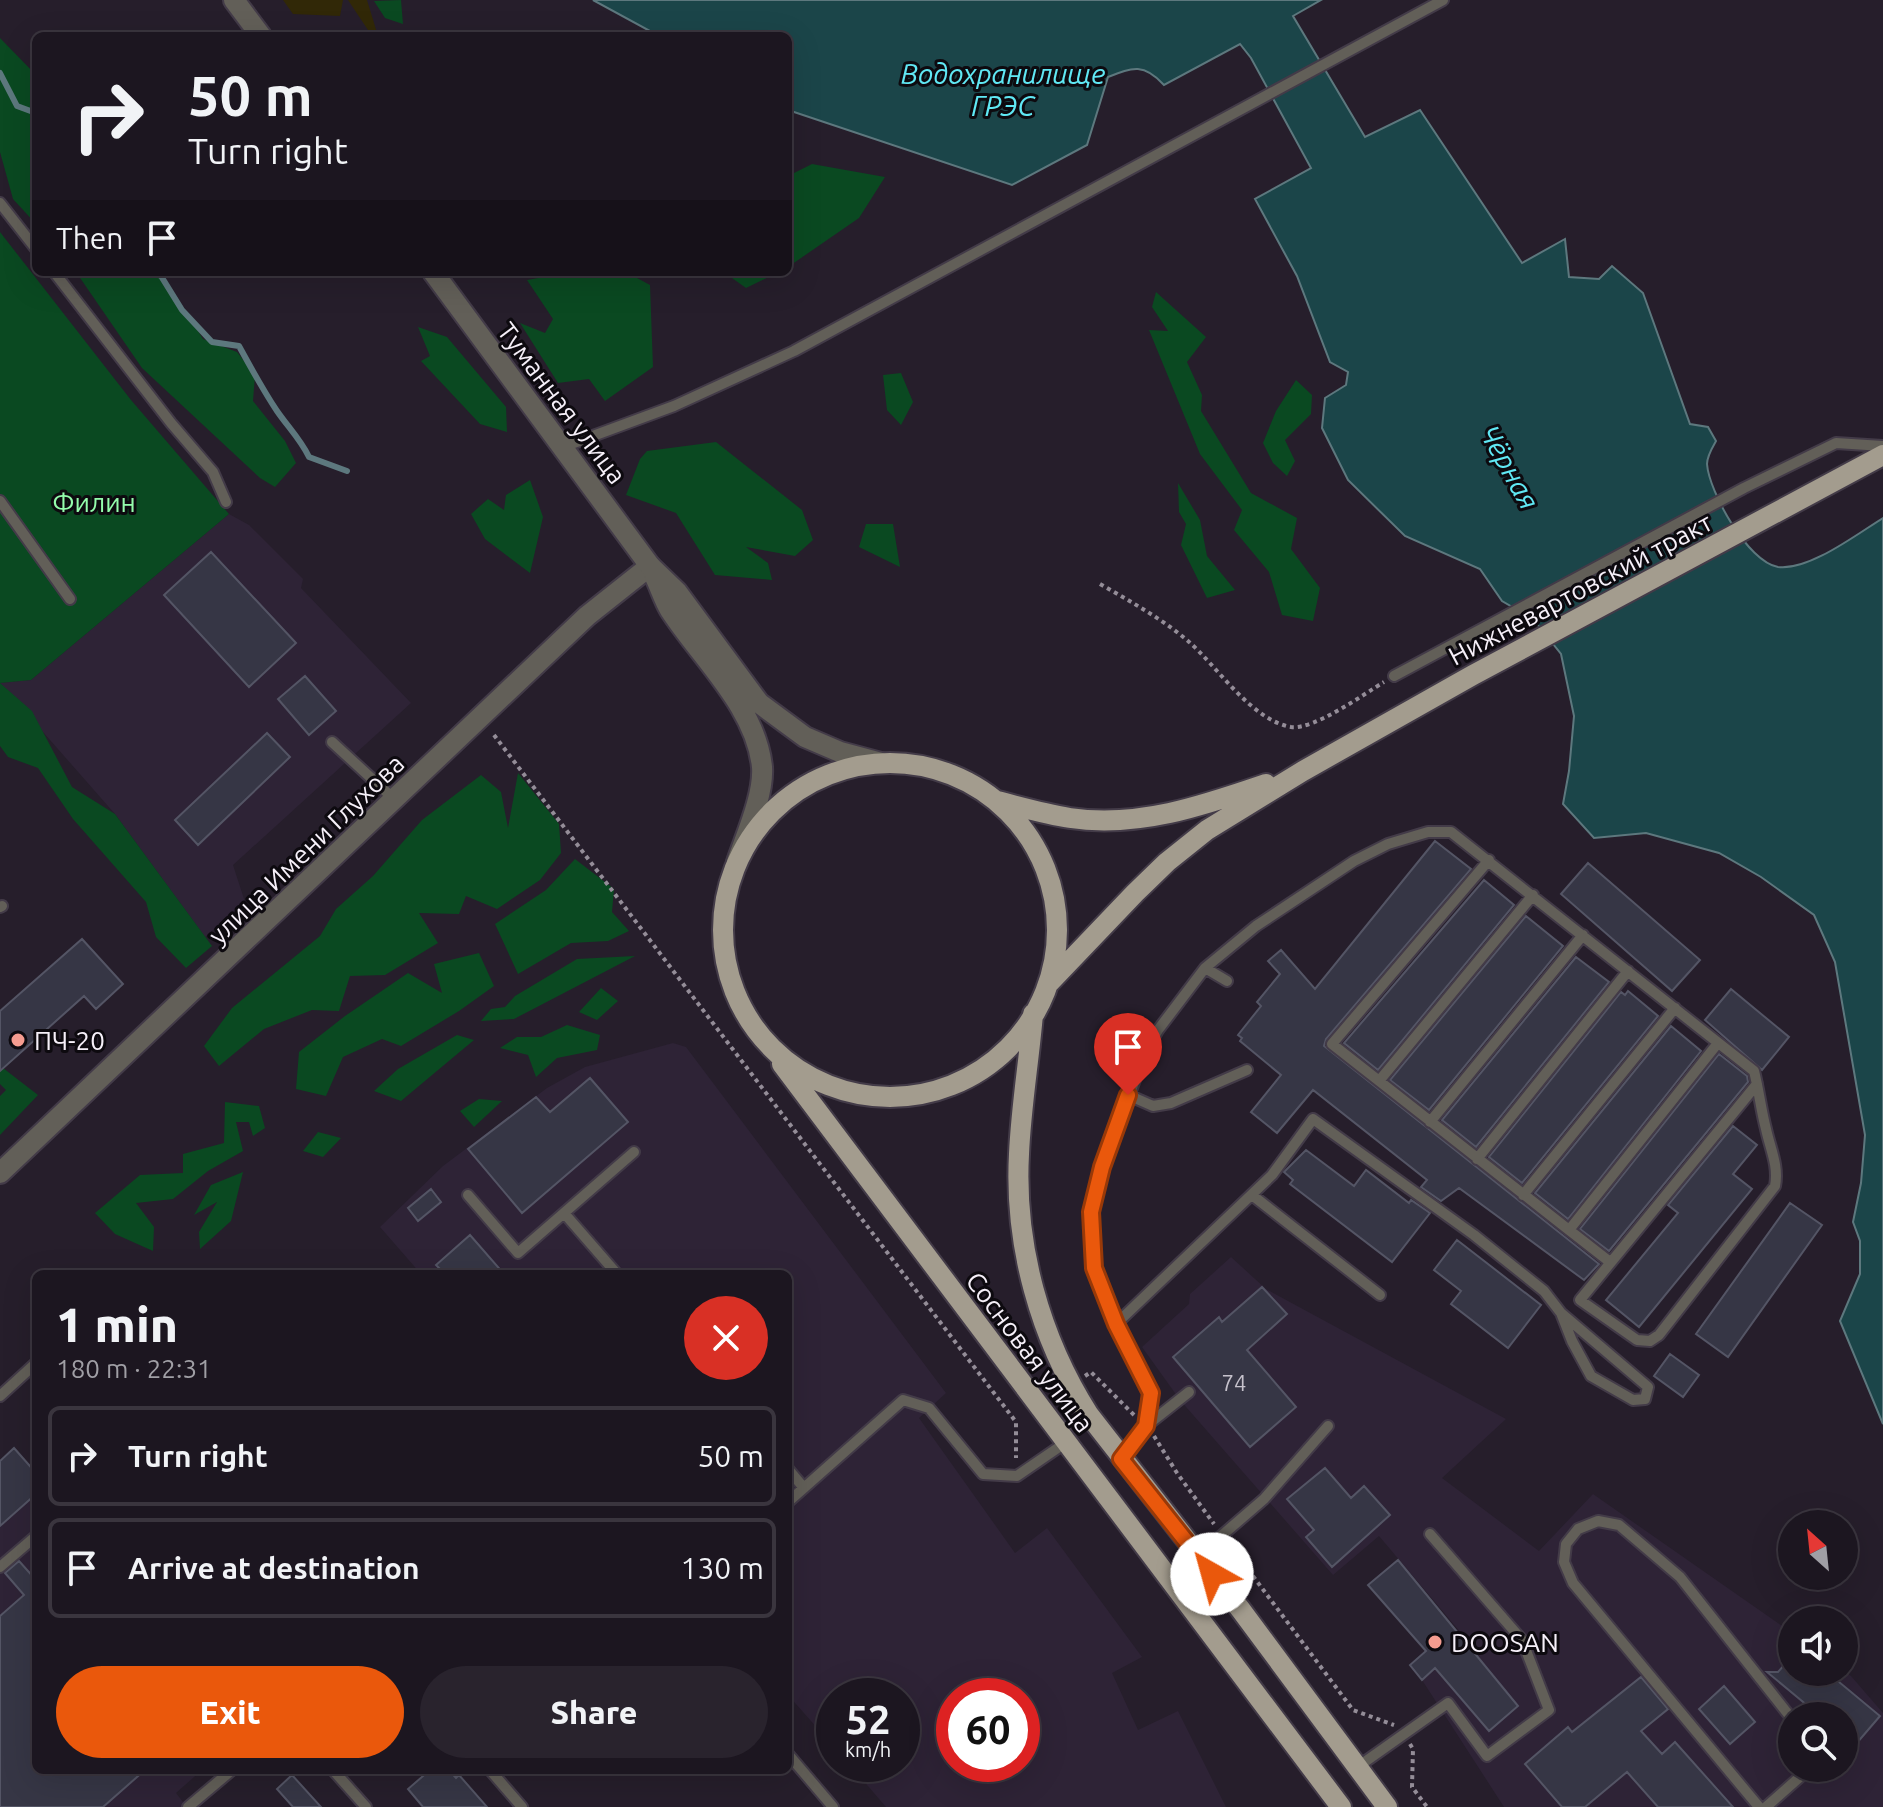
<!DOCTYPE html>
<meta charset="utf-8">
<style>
:root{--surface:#1c1620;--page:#29232d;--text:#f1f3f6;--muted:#a09fa5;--line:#3a353e;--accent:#ea580c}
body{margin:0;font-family:Ubuntu,sans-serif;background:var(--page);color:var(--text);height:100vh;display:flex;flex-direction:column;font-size:30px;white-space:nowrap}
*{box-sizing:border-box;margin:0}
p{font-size:26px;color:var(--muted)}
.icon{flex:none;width:44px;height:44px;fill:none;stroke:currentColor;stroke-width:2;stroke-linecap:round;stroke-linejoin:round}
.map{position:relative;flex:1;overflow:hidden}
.panel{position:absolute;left:32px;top:1270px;width:760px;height:504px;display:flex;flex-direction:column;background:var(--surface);border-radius:12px;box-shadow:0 8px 32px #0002,0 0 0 2px var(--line)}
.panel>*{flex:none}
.top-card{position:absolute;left:32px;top:32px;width:760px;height:244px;border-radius:12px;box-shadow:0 8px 32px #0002,0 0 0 2px var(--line);background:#1c1620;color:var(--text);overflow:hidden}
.needle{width:52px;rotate:333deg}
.fabs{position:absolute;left:1778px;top:1510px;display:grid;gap:16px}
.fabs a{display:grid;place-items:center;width:80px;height:80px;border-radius:50%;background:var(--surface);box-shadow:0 8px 32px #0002,0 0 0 2px var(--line);font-size:40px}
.speed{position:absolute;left:816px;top:1678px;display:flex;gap:16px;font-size:40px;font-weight:700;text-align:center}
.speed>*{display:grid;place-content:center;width:104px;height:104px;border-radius:50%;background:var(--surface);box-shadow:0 8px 32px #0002,0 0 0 2px var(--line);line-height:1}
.speed small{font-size:20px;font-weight:400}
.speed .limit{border:12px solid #d22;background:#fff;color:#111}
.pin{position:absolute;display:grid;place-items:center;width:68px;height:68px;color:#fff;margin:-82px -34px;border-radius:50% 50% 50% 0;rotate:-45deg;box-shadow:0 0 8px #0007}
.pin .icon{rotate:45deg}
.me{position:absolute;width:88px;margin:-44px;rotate:322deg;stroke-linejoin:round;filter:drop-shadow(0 0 6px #0008)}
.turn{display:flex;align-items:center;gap:28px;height:168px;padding:0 24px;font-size:36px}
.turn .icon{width:104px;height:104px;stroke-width:2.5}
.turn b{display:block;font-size:56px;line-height:68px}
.then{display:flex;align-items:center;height:76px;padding:0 24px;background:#0003;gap:16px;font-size:30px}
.round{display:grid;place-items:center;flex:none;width:84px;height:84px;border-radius:42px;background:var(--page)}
.headline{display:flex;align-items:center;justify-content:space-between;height:136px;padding:0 24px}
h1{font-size:48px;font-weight:800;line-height:60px}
.action{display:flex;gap:16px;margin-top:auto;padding:16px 24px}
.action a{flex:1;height:92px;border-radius:48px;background:var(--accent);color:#fff;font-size:32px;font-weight:800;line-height:92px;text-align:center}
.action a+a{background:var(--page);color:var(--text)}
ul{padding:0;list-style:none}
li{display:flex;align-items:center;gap:24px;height:100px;margin:0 16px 12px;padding:0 8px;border:4px solid var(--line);border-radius:12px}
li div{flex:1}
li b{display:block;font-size:30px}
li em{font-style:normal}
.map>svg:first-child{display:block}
</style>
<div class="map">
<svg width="1883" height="1807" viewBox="0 0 1883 1807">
<rect width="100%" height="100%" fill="#261e2b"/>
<path fill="#2e2336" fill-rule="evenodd" d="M229 514 249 525 303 579 301 588 411 703 233 865 245 902 205 937 115 814 0 683 31 680Z
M673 1043 686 1047 946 1393 919 1418 1015 1553 1047 1528 1142 1657 1112 1673 1138 1730 1178 1711 1226 1807H886L849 1764H902V1696H834V1747L788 1695V1274H421L380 1227 443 1166 547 1088 585 1067ZM954 1696H1022V1764H954Z
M1231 1257 1266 1289 1506 1419 1442 1478 1539 1551 1593 1494 1792 1633V1672L1844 1671 1851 1676 1883 1713V1807H1504L1422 1680 1467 1640 1379 1536 1333 1575 1180 1400 1142 1347 1189 1304 1190 1294ZM1792 1716H1844V1768H1792Z
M14 1448 36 1473V1770H202L176 1793 187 1807H0V1461Z"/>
<path fill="#0a4921" d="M401 0 403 24 385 18 374 1Z
M0 38 36 75V224L13 199 0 152Z
M812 164 885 177 859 218 788 267V176Z
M0 232 131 400 229 514 31 680 0 683 32 711 72 787 115 814 212 946 186 968 156 937 146 902 73 819 38 768 8 757 0 746Z
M76 272H154L178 299 203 339 237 352 255 375 253 401 285 441 296 463 275 487 260 478 142 368Z
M561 272H626L650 285 653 367 605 401 589 379 558 383 520 323 545 333 553 319 527 280 561 274Z
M732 272H779L746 288 732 278Z
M1156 292 1206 337 1187 362 1202 395 1201 411 1251 493 1297 518 1291 549 1320 588 1313 621 1282 615 1269 572 1234 530 1242 510 1200 454 1149 330 1168 331 1152 307Z
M418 327 447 337 506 407 507 432 480 424 421 361 430 356Z
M901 373 913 402 901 425 887 410 883 375Z
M1296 380 1312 395 1311 414 1285 440 1295 461 1287 476 1273 463 1263 443 1276 411Z
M716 442 802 510 813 540 795 556 746 547 768 563 772 580 715 575 676 513 626 495 640 459 647 451Z
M530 480 543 517 530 573 485 539 471 514 488 499 504 510 506 495Z
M1178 483 1200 520 1207 556 1235 590 1207 598 1181 545 1186 524 1179 512Z
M866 524H893L900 567 859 547Z
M518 773 559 824 561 853 540 880 497 909 466 896 459 914 419 913 438 943 385 975 350 976 339 1011 312 1010 264 1029 219 1066 204 1046 232 1008 320 936 336 909 373 876 422 820 481 775 501 792 508 828Z
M575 859 614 889 612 912 629 931 608 941 571 943 518 974 495 924 546 890Z
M479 953 494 986 459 1011 401 1046 382 1039 343 1057 326 1096 296 1089 299 1052 345 1016 408 973 442 993 434 964Z
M635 956 514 1019 481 1021 491 1009 505 1007 515 996 577 959Z
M601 988 618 1001 597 1020 579 1012Z
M567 1025 600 1035 597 1050 557 1058 536 1077 528 1055 500 1048 517 1037H541Z
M457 1035 474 1040 401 1101 374 1091 398 1069Z
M3 1068 38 1095 0 1135V1096L6 1090 0 1084V1071Z
M479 1099 502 1101 474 1127 460 1111Z
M225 1102 259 1106 265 1128 253 1136 249 1122H236L243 1151 208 1171 173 1199 136 1203 154 1227 153 1251 115 1234 95 1213 140 1175 183 1173V1154L224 1143Z
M318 1132 341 1138 323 1157 303 1151Z
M243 1172 231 1221 200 1249 199 1232 217 1202 194 1215 211 1185Z"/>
<path fill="#312807" d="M283 0H343L340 16 293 14Z
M348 0H367L378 36H372Z"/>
<path fill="#1b4549" stroke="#5d787e" stroke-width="2" d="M593 0H1321L1293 16 1365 137 1420 110 1522 263 1565 239 1569 277 1599 279 1612 266 1643 293 1690 424 1708 427 1716 441C1712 448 1707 456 1707 464 1709 492 1748 562 1778 567 1809 571 1857 534 1883 518V1424L1840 1321 1860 1274V1241L1853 1222 1861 1183 1865 1135 1835 962 1814 915 1761 877 1719 853 1646 833 1594 838 1563 804 1569 771 1574 716 1561 654 1533 619 1502 601 1480 569 1405 536 1348 480 1322 428 1325 398 1346 385 1348 372 1330 362 1297 276 1255 199 1311 168 1251 58 1240 44 1164 85C1144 63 1133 67 1108 77L1087 145 1012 185 788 110V36H659Z"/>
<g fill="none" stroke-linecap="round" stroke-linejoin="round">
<path stroke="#5d787e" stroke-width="6" d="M0 73 17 106 36 113
M153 272 161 276 182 310 212 342 239 346C251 368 263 390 277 411 288 427 301 440 309 457L347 471"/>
</g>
<path fill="#363645" stroke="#545565" stroke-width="2" d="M211 552 296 643 249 687 164 595Z
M305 676 336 711 309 735 278 699Z
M267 733 290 757 198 845 175 820Z
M1435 841 1471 869 1326 1039 1324 1046 1599 1264 1584 1280 1459 1188 1441 1201 1421 1187 1427 1180 1313 1090 1277 1133 1251 1112 1281 1075 1240 1041 1242 1038 1238 1035 1261 1006 1257 1002 1280 974 1268 961 1281 950 1315 989Z
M1588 863 1700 960 1672 991 1561 894Z
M1484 880 1514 905 1378 1070 1344 1043Z
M1526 916 1563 946 1429 1110 1390 1080Z
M82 939 123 984 96 1009 84 996 0 1071V1011Z
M1576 957 1609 982 1476 1147 1442 1120Z
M1731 989 1789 1037 1762 1070 1705 1020Z
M1628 991 1658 1016 1522 1183 1489 1157 1621 992 1625 995Z
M1671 1026 1701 1051 1568 1219 1535 1193Z
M1719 1054 1747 1076 1748 1082 1609 1251 1580 1229Z
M590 1078 628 1122 522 1213 468 1149 536 1097 550 1112Z
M1733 1126 1757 1145 1733 1174 1752 1189 1639 1327 1606 1300 1678 1213 1668 1205Z
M1306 1150 1354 1186 1366 1170 1409 1203 1411 1200 1430 1213 1392 1262 1290 1184 1293 1180 1284 1172Z
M431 1189 441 1202 418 1221 408 1208Z
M1790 1203 1822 1225 1728 1357 1696 1334Z
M470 1235 504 1274H445L436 1265Z
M1457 1240 1541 1305 1508 1348 1451 1304 1461 1291 1434 1270Z
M1262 1287 1287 1314 1247 1350 1296 1407 1250 1447 1173 1357 1219 1317 1222 1322Z
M1670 1354 1699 1375 1683 1397 1654 1376Z
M14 1448 36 1473V1494L0 1526V1461Z
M1325 1468 1351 1498 1364 1486 1390 1515 1332 1567 1306 1537 1314 1530 1287 1499Z
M1398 1560 1518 1706 1489 1731 1435 1668 1422 1680 1410 1665 1426 1651 1368 1585Z
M19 1561 36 1580V1770H145L103 1807H0V1616L24 1595 5 1573Z
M1792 1656V1672H1827L1880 1716 1844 1758V1716H1820L1767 1672H1778Z
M1641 1677 1668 1709 1641 1731 1662 1754 1675 1742 1733 1807H1658L1627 1772 1585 1807H1562L1525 1764 1568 1727 1572 1732Z
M1724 1686 1755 1722 1730 1744 1699 1709Z
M430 1770H449L456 1778 459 1775 487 1807H423L408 1789Z
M292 1775 321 1807H293L277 1789Z"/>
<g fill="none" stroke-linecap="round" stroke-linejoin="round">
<defs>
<path id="service" d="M0 203 36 249
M54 272 171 423 213 472 226 502
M563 447 674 406 794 351 1443 0
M0 501 70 599
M1394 676 1744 488 1836 443 1883 446
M332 742 395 800
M1489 860 1332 1044 1569 1230
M0 907 2 906
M1205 968 1227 981
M1379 1081 1533 895
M1128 1095 1153 1106 1171 1103 1247 1070
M1430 1122 1583 935
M1477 1159 1628 971
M468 1195 518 1253 634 1152
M1252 1195 1380 1295
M1523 1195 1675 1008
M564 1213 617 1274
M1610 1262 1569 1230 1718 1043
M1116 1324 1272 1175 1313 1119 1474 1235 1544 1291 1561 1313 1648 1387 1645 1399 1633 1400 1591 1376 1572 1341 1561 1313
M0 1396 36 1363
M1146 1426 1189 1392
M1123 1458 1146 1426 1151 1393 1116 1324 1094 1268 1091 1212 1102 1167 1144 1056 1158 1030 1205 968 1256 926 1354 861 1388 844 1428 832H1451L1754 1071C1759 1091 1761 1110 1766 1129 1770 1148 1779 1166 1775 1186L1659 1335 1650 1341 1637 1340 1580 1300 1757 1084
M788 1469 804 1488
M788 1502 903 1400 929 1408 983 1474 1017 1476 1065 1443
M1198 1556 1264 1499 1328 1426
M0 1567 36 1536
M788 1754 833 1807
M1359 1766 1448 1703 1487 1756 1549 1710 1522 1640 1430 1534
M333 1770 366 1807
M490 1770 522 1807
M188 1807 232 1770
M1759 1807 1573 1583 1564 1562 1566 1544 1578 1529 1598 1521 1619 1525 1680 1577 1792 1719
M1766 1807 1810 1768"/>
<path id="minor" d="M0 1173 587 616 650 566"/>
<path id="tertiary" d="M234 0 261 36
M433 272 650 566 677 592 759 703 805 737 840 752 881 763
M655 577C660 587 664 600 670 610 701 658 756 707 762 767 764 795 746 835 737 862"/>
<path id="primary" d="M723 930a167 167 0 1 1 334 0a167 167 0 1 1-334 0Z
M997 801C1021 807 1045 814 1070 818 1138 828 1202 806 1266 784
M1049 983 1135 893 1167 862 1207 830 1303 771 1473 675 1883 455
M1033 1014C1029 1061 1021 1107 1019 1154 1014 1245 1040 1338 1089 1415L1241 1610 1387 1807
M782 1064 1341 1807"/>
</defs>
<use href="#service" stroke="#433b48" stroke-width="14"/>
<use href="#minor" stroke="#433b48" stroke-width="24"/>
<use href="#tertiary" stroke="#433b48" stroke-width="24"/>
<use href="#primary" stroke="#433b48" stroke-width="24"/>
<path stroke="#948d98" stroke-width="4" stroke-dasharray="4 4" stroke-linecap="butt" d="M1100 584C1131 602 1161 618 1188 641 1217 666 1251 720 1291 727 1314 730 1364 694 1384 682
M494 735 1016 1422V1458
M1085 1376 1091 1372 1134 1415
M1154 1436 1177 1473 1214 1524
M1229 1544 1353 1710 1394 1725
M1410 1744 1413 1749 1412 1787 1427 1807"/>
<use href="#service" stroke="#625f58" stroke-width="10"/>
<use href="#minor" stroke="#625f58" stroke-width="20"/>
<use href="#tertiary" stroke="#625f58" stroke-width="20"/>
<use href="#primary" stroke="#a39c8e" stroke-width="20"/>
</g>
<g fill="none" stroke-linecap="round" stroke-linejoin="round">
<defs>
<path id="route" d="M1128 1095 1102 1167 1091 1212 1094 1268 1116 1324 1151 1393 1146 1426 1121 1459 1212 1574"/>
</defs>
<use href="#route" stroke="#983908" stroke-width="20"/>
<use href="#route" stroke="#ea580c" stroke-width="14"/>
</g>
<g fill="#f59c90" stroke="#0d0a0f" stroke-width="3">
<circle cx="18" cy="1040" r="8"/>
<circle cx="1435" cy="1642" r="8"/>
</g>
<g text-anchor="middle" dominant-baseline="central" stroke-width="6" stroke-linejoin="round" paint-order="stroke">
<g font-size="22" fill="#c6c2cc">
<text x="1234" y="1382">74</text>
</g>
<g font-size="26" fill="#f6f0f9" stroke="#0d0a0f">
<text transform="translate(562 403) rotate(53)">Туманная улица</text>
<text transform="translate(1580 589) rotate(-28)">Нижневартовский тракт</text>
<text transform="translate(306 849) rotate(-44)">улица Имени Глухова</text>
<text transform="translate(1030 1352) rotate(53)">Сосновая улица</text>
</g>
<g font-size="26" fill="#94fdac" stroke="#0d0a0f">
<text x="94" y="502">Филин</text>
</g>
<g font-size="26" fill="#f6f0f9" stroke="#0d0a0f" text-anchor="start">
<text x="34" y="1040">ПЧ-20</text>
<text x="1451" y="1642">DOOSAN</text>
</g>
<g font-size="28" font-style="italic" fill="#60e8f4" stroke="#0d0a0f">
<text x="1003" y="73">Водохранилище<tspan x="1003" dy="32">ГРЭС</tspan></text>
<text transform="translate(1510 467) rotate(61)">Чёрная</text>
</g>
</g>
</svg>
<div class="fabs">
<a><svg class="needle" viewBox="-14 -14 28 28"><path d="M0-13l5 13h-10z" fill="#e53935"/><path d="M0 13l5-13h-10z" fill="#a09fa5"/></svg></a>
<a><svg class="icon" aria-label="sound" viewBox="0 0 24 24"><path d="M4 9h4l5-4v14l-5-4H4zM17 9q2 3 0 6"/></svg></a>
<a><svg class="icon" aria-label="search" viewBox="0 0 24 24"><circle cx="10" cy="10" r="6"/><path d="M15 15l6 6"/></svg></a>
</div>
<div class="speed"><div>52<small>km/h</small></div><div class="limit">60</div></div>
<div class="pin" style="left:1128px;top:1095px;background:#d93025"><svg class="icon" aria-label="arrive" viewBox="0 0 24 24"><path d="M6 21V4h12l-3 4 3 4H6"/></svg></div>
<svg class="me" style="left:1212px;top:1574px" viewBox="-20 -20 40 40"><circle r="19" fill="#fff"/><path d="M0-13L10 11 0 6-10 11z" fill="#ea580c"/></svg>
<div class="top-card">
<div class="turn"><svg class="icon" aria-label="right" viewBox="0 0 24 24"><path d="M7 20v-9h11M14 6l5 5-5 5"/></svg><div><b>50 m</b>Turn right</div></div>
<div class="then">Then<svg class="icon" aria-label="arrive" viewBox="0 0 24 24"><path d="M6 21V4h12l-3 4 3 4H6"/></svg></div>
</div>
<section class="panel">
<div class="headline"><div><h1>1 min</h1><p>180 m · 22:31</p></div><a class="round" style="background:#d93025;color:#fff"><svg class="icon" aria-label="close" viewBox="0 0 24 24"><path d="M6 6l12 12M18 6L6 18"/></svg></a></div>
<ul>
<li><svg class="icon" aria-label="right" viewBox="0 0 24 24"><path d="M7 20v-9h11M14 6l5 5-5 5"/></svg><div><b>Turn right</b></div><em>50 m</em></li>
<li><svg class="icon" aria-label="arrive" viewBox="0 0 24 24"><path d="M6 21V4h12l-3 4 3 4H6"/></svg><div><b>Arrive at destination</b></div><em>130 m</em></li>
</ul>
<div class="action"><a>Exit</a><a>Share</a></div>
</section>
</div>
